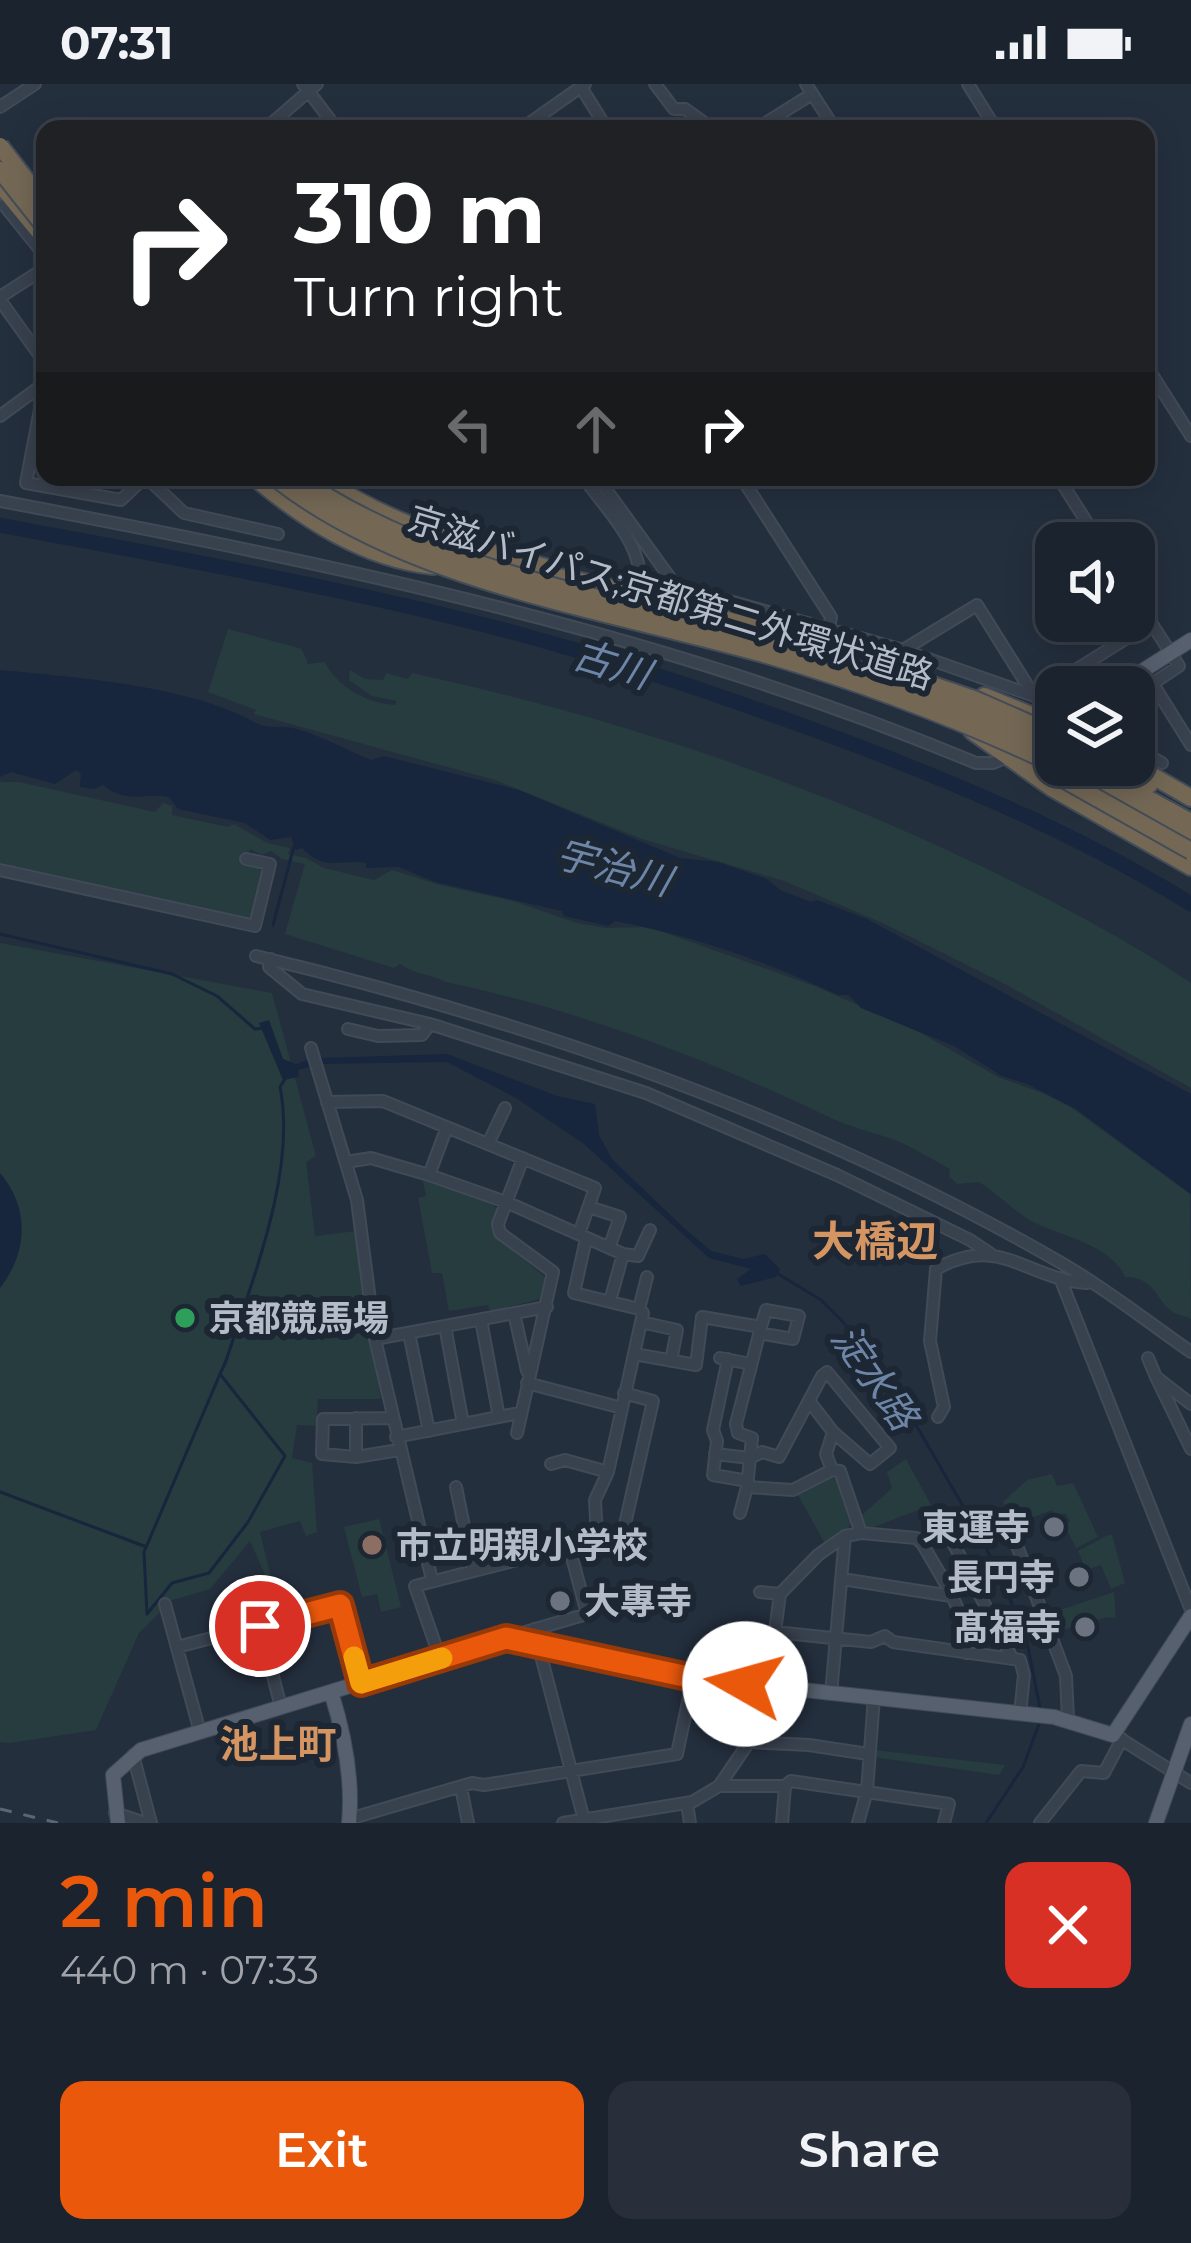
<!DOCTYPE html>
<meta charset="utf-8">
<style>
:root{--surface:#1b232e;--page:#282f3a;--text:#f1f3f6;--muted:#a0a4aa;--line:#39404a;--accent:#ea580c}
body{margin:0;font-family:Montserrat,"Noto Sans JP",sans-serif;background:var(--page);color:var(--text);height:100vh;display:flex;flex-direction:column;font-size:45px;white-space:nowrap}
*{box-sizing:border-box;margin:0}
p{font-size:39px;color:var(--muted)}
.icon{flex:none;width:66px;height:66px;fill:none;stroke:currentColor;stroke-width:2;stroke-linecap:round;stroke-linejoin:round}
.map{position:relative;height:1739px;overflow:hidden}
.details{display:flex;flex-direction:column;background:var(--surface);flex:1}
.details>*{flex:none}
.hud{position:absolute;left:36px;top:36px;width:1119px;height:366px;border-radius:24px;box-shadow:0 6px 30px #0003,0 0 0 3px var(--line);background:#202124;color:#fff;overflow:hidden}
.fabs{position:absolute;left:1035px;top:438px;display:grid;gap:24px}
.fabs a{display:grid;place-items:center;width:120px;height:120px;border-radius:24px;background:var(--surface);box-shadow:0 6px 30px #0003,0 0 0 3px var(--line);font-size:60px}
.pin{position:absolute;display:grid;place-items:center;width:102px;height:102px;color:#fff;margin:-51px;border:6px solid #fff;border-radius:50%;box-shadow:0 3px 12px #0007}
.me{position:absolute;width:132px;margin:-66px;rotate:277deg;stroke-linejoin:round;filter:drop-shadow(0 0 9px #0008)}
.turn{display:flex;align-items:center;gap:42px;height:252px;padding:0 60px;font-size:54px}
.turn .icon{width:156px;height:156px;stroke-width:2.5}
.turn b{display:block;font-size:84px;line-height:102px}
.lanes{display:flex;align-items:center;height:114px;padding:0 60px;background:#0003;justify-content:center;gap:60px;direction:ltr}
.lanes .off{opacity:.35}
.round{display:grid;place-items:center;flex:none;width:126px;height:126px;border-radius:24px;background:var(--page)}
.summary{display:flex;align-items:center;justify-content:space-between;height:204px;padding:0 60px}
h1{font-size:72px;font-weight:600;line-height:90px;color:var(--accent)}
.action{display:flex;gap:24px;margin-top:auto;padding:24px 60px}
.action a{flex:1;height:138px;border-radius:24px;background:var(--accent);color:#fff;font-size:48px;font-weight:600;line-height:138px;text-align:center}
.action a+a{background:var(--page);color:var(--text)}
.status{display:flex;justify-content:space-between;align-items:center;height:84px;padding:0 60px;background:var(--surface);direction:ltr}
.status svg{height:33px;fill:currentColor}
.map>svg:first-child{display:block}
</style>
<div class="status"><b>07:31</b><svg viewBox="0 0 49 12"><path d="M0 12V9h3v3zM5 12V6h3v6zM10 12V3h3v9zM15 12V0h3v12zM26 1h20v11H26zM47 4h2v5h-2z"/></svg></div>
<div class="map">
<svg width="1191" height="1739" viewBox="0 0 1191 1739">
<rect width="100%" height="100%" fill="#242f3e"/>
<path fill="#263c3f" d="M228 545 302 565 308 580 325 578C336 602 368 620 395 621L397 617 372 612 349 596 350 586 365 595 383 596 386 589 408 595 412 589C610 632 801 695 983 783 1055 818 1125 854 1191 899V1004L1001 898 885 840 784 797 642 755 495 696 254 630 256 626 208 608Z
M0 698H19L155 728 163 719 172 722V731L228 743 234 740 267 759 290 764 288 770 306 774 324 784 374 796 392 786 440 801 513 817 577 839 605 844 643 843 663 848 817 903 921 949 998 993 1045 1010 1072 1024 1190 1110 1191 1235C1185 1232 1178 1231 1173 1228 1156 1218 1156 1193 1125 1193 1112 1162 1063 1152 1035 1139 1016 1129 998 1110 979 1098L957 1100 949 1092 950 1085C931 1075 912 1062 892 1055 872 1048 850 1043 831 1034 708 975 579 926 446 898 429 889 415 891 400 880L394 884 285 850 305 780 282 775 271 767 262 771 250 765 246 774 270 780 255 842 0 786Z
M0 859 272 909 316 1072 306 1078 315 1152 357 1147 381 1315H318L316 1342 297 1341 292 1374 312 1379 317 1448 306 1452 300 1437 260 1448 278 1523 274 1524 270 1502 250 1457 210 1505 162 1519 163 1525 139 1549 96 1646 10 1659 0 1658Z
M423 1097C437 1097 489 1113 496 1124 500 1131 497 1144 497 1153L546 1194 543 1214 490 1228 488 1221 449 1227 442 1189H432L418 1114 426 1112Z
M906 1375 931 1421 866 1446 861 1432 892 1404 887 1388Z
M1052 1390 1057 1402 1073 1399 1098 1453 1076 1464 1064 1440 1070 1437 1065 1429 1055 1433 1052 1426 1034 1433 1025 1426 1010 1433 1003 1418 1027 1396Z
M829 1393 836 1395 851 1438 848 1445 824 1458 798 1411Z
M379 1435 401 1523 381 1528 377 1510 362 1513 344 1443Z
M1108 1451H1112L1125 1499 1111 1505 1101 1481 1086 1486 1078 1467Z
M1114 1508 1116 1534 1107 1533 1055 1548 1048 1530Z
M874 1666 1005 1681 999 1691 873 1673Z"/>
<path fill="#17263c" d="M0 586C75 593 192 602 256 639 266 645 281 641 293 644 319 650 346 666 371 676L384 672 519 706 680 774 718 778 767 795 780 806 811 818 817 816 867 835 1191 1010V1110L1076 1025 1027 1000 1002 992 954 962 861 924 849 911H838C767 878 692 851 615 837L608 842 564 832 562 827 435 798 399 783 366 784V779C340 774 326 789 302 764L296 766 291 753 270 756 245 739 178 725 169 713C143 709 126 720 103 701L94 705 80 703 81 690 76 686 55 700 11 688 0 693Z
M269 936 283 975 296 980 310 975 312 982 298 986 299 993 283 996 259 939Z
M447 970 557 1012 595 1020 599 1051 612 1075 684 1144 711 1167 743 1175 765 1170 780 1185 776 1193 741 1202 737 1195 751 1185 709 1174 584 1060 516 1014 447 978 321 980 320 974Z
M0 1089C30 1124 28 1168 0 1204Z"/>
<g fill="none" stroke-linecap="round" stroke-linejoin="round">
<path stroke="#17263c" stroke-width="3" d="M273 841 294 762
M0 850 172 890 217 912 255 945 264 944
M775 1188 821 1216 844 1239 919 1346 983 1457 1025 1548 1040 1624
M220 1290 285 1372 248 1438 209 1489 172 1499 147 1530 144 1468 220 1290 226 1277C252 1196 297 1087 280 1003L285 995
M0 1408 144 1462
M986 1739 1023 1683 1039 1640"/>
<path stroke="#17263c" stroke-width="15" d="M0 441C158 471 317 499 473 538 605 571 736 616 863 664 977 708 1086 755 1191 820"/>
<path stroke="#3a4453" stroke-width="10" stroke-dasharray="10 5" stroke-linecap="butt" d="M26 105 45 92"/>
<defs>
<path id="minor" d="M303 0 337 45
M655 0 674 25H685L713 45
M806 0 835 45
M968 0 996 45
M581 3 607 45
M0 23 35 0
M265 45 317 0
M521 45 585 0
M756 45 812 10
M4 121 45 172
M0 213 45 184
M0 216 45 279
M1146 281 1191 352
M45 327 40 325 26 399 121 416 145 393
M0 332 45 299
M146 393 184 429 278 450
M583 393C608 428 650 466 638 512
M597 393 676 502 903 566 1034 612 1151 539
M741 393 831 533 829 544
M1058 393 1100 459
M0 417C333 480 663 548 976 679H993L1007 673
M1134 512 1179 582 1134 612
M903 566 977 521 1034 612
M1153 600 1191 661
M1134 663 1162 679
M0 786 255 842 270 780 246 775
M256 872C536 939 813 1035 1063 1180 1108 1206 1149 1239 1191 1268
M271 875 269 883 302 910 430 940 646 1009 837 1091 970 1156 991 1170
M348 945 378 952 422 951 430 940
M311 964 357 1116 375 1255 432 1496
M327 1018 383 1017 595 1104 579 1150
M447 1043 429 1091 506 1118 623 1170 638 1172 650 1146
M488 1060 505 1024
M346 1078 371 1074 429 1091
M589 1123 620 1133 609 1164
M586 1155 574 1209 639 1225 643 1229 608 1388 595 1416 597 1454
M1060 1194 1191 1526
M610 1217 623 1170
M639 1225 647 1193
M514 1229 527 1287
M481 1236 499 1333
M641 1238 677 1246 671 1277
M445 1242 463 1340
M409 1249 429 1347
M759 1249 793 1255 799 1232 766 1226 761 1243
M375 1255 547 1223
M634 1270 696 1281 702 1233 761 1243 736 1340 738 1349 752 1354 747 1403
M720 1274 751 1280
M1148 1274 1156 1293 1191 1320
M728 1275 713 1346 717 1357 713 1391 748 1397
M1156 1293 1191 1365
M527 1299 622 1324
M938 1333 944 1323 930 1257 936 1185C1002 1149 1024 1195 1087 1199
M356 1334V1373
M392 1334 323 1335 322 1370 356 1373 399 1366
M517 1349 553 1188 500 1149 498 1140 523 1074
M396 1353 519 1329
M715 1370 750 1374 762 1368 779 1373 822 1292 827 1288 890 1364 870 1380 833 1348 810 1318
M551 1380 565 1376 608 1388
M832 1386 826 1370 833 1348
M456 1403 473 1486
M740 1429 747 1403 793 1406 832 1386 840 1387 861 1449
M1013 1451 1066 1592 1068 1635
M920 1457 945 1443 1012 1574
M842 1495 951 1512
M760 1508 780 1510
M165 1520 200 1648
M260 1542 281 1623
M534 1545 584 1736
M508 1553 587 1530 569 1462
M177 1563 339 1521 361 1599
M966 1569C969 1530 940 1492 922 1459L916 1454 861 1449 845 1452 818 1471 780 1510 775 1548 871 1558 885 1552 893 1558 1020 1576 1024 1591 1020 1630
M440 1574 415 1502 623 1449 653 1317 624 1309
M831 1610 845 1452
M1116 1652 1191 1699
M133 1671 151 1739
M719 1702H785L791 1697 949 1720 944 1739
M461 1703 468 1739
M687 1719 690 1739
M115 1729 145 1739
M349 1735 472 1699 484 1701 677 1670 693 1594
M563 1739 692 1718 719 1702 749 1658 809 1661 868 1670
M782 1739 785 1702
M858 1739 867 1707 874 1613
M1040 1739 1081 1687 1104 1689 1122 1655"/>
<path id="major" d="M1117 603 1191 556
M331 1608C344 1649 353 1696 349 1739
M118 1739 113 1691 141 1666 506 1554 693 1594 1054 1633 1113 1651 1191 1532
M1156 1739 1191 1640"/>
<path id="highway" d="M0 100 45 155
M254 393C305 436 365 475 433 482
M319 393C389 440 464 462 545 483
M525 489C584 494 642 512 699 528 762 546 827 562 887 588
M984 612 1056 641
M972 647 1052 704 1191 783
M1056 681 1191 753
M1086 681 1191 738
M1113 681 1149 701
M1139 684 1191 714"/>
</defs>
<use href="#minor" stroke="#414a57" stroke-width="14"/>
<use href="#major" stroke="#414a57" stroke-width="16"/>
<use href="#highway" stroke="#434c59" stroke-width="20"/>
<use href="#minor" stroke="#38414e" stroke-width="10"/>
<use href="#major" stroke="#56606e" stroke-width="14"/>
<use href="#highway" stroke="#746855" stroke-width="16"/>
<path stroke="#5a6575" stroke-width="3" stroke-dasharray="12 12" stroke-linecap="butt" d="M0 1725 58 1739"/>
<defs>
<path id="highway-bridge" d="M0 62 45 120
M0 86 45 143
M274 393C408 499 605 525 767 571 866 600 963 637 1056 681
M297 393C432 487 610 513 767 557 866 584 962 623 1056 666
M906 592 974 615 1056 651
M1040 682 1191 767"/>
</defs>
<use href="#highway-bridge" stroke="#434c59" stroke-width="20" stroke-linecap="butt"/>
<use href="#highway-bridge" stroke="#746855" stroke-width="16"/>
</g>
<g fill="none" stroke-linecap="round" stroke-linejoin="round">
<defs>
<path id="route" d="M260 1542 340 1521 361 1599 506 1554 693 1594 745 1600"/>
</defs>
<use href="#route" stroke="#983908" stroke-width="30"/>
<use href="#route" stroke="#ea580c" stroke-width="21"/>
<path stroke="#f59e0b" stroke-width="21" d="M354 1573 361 1599 442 1574"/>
</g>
<circle fill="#2e9e5b" stroke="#1d2633" stroke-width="4.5" cx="185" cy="1234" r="12"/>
<g fill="#6b7280" stroke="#1d2633" stroke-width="4.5">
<circle cx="1054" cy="1443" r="12"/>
<circle cx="1079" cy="1493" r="12"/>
<circle cx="560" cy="1517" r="12"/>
<circle cx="1085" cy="1543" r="12"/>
</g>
<circle fill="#8d6e63" stroke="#1d2633" stroke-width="4.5" cx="372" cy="1461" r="12"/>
<g text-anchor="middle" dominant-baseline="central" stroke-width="12" stroke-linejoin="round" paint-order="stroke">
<g font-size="36" fill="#b4bcc9" stroke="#1d2633">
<text transform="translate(671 513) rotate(17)">京滋バイパス;京都第二外環状道路</text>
</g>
<g font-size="36" font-weight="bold" fill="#b4bcc9" stroke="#1d2633" text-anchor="start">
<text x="209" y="1234">京都競馬場</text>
<text x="1030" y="1443" text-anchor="end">東運寺</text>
<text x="396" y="1461">市立明親小学校</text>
<text x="1055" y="1493" text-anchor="end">長円寺</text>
<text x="584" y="1517">大專寺</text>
<text x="1061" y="1543" text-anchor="end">髙福寺</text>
</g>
<g font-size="39" font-style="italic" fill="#6d86a8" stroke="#1d2633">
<text transform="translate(612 580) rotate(17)">古川</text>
<text transform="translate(614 783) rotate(15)">宇治川</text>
<text transform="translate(875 1293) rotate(55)">淀水路</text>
</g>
<g font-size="39" font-weight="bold" fill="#d59563" stroke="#1d2633">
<text x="278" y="1660">池上町</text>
</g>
<g font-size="42" font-weight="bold" fill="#d59563" stroke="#1d2633">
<text x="875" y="1157">大橋辺</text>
</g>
</g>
</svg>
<div class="fabs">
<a><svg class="icon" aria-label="sound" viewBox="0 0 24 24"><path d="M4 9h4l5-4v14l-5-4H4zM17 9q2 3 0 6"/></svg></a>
<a><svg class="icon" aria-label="layers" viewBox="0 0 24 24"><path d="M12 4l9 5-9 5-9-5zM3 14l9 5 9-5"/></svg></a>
</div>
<div class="pin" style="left:260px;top:1542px;background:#d93025"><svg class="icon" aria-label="arrive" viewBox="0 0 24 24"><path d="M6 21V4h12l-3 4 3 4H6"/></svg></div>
<svg class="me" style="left:745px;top:1600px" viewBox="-20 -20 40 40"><circle r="19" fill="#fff"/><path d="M0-13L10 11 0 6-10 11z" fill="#ea580c"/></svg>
<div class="hud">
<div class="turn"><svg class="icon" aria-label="right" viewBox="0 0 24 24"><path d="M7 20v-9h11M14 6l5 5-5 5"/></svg><div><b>310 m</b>Turn right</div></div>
<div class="lanes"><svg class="icon off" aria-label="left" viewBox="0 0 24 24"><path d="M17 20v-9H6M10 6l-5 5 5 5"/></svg><svg class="icon off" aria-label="ahead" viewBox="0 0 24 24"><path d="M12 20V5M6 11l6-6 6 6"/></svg><svg class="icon" aria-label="right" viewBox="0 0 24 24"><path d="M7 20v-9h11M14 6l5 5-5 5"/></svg></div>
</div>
</div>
<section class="details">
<div class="summary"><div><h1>2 min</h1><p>440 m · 07:33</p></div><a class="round" style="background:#d93025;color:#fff"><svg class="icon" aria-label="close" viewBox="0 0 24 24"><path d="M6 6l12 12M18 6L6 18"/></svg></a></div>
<div class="action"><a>Exit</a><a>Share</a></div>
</section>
